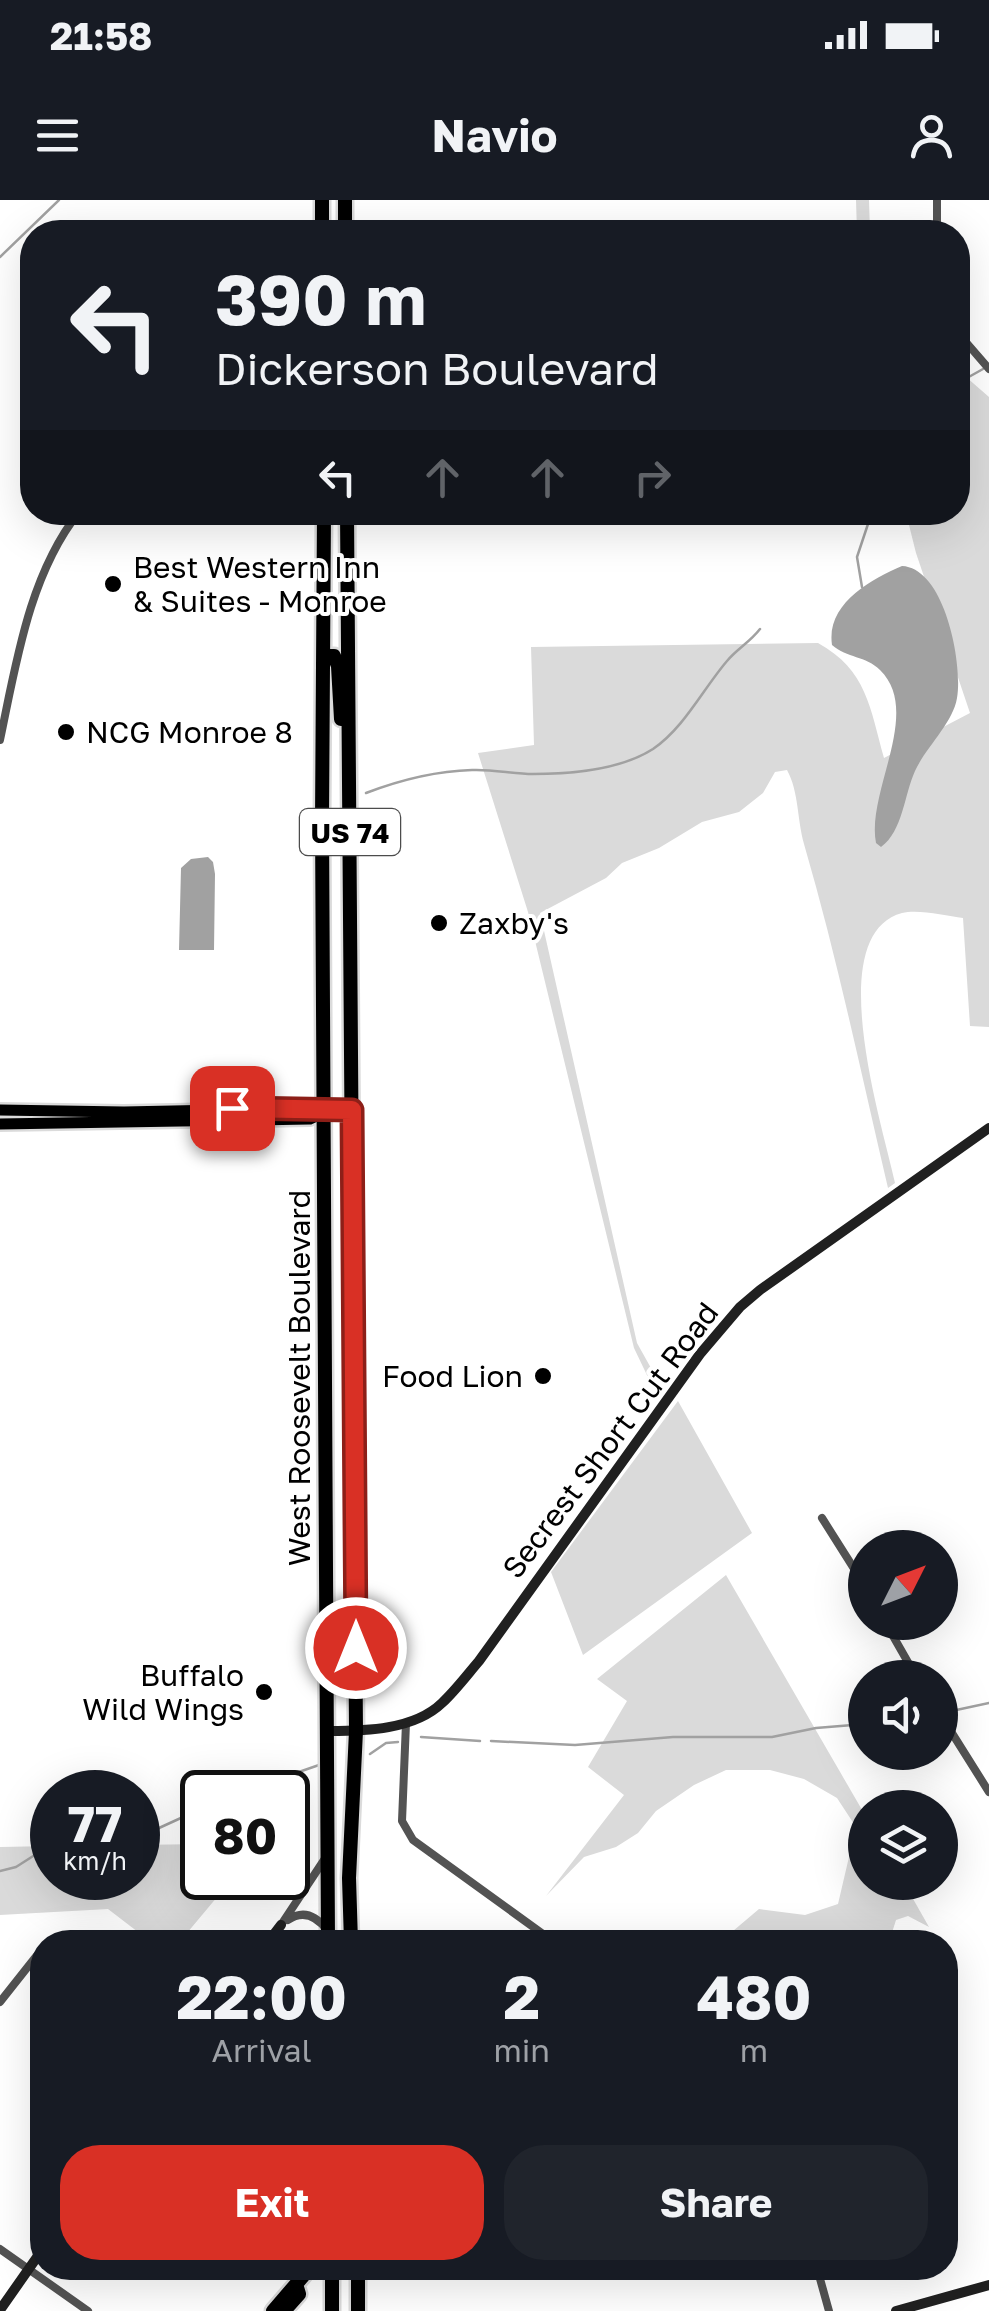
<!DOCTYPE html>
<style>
:root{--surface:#171b24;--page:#20242c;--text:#f1f3f6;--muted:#9ea1a6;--accent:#d93025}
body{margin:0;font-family:"Golos Text",sans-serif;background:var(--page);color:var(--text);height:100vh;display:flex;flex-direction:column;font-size:38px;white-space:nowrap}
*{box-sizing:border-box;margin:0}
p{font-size:32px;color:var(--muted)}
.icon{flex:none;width:55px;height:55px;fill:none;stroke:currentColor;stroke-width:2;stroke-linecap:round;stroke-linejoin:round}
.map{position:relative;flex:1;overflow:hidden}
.drawer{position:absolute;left:30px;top:1730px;width:928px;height:350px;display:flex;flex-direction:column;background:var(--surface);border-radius:40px;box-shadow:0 10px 40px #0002}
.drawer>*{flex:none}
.hud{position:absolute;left:20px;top:20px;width:950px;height:305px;border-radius:40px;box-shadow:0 10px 40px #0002;background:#171b24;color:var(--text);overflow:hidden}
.needle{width:65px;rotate:48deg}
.fabs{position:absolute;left:848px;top:1330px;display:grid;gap:20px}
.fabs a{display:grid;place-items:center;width:110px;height:110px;border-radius:50%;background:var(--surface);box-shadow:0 10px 40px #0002;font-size:50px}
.speed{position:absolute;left:30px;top:1570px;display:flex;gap:20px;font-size:50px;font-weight:700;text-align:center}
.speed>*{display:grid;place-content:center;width:130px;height:130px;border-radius:50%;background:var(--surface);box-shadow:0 10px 40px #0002;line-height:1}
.speed small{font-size:25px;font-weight:400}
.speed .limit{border:5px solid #111;border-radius:15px;background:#fff;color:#111}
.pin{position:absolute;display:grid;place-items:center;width:85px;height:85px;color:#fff;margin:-42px;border-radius:20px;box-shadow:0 5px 15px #0006}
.me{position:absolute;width:110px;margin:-55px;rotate:0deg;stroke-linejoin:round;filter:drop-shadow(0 0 8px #0008)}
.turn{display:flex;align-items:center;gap:35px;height:210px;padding:0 30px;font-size:45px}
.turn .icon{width:130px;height:130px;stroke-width:2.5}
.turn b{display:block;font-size:70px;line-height:85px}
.lanes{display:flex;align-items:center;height:95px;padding:0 30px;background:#0003;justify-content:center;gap:50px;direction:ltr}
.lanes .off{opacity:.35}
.eta{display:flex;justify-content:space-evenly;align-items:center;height:170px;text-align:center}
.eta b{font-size:60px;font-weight:700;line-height:70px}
.cta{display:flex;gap:20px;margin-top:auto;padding:20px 30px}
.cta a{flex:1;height:115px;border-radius:40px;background:var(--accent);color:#fff;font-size:40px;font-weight:700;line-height:115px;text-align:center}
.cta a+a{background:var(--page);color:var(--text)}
.status{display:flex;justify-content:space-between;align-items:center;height:70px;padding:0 50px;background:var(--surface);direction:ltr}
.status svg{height:28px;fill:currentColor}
header{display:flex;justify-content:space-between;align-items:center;height:130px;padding:0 30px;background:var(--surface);font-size:45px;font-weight:700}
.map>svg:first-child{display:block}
</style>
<div class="status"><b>21:58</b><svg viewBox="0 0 49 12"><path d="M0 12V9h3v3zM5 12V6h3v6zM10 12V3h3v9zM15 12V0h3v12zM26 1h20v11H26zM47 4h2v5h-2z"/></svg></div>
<header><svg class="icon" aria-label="menu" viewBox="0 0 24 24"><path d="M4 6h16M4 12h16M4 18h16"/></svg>Navio<svg class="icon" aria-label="person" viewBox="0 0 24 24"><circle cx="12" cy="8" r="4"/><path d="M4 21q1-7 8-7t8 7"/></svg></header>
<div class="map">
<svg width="989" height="2111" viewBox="0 0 989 2111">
<rect width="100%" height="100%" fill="#fff"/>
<path fill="#dadada" d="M856 0H869L870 32H857Z
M958 170 989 197V827L970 826 963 718C946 716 919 709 902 713 821 735 883 926 895 983L888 988C861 873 837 757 804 644 797 619 799 592 787 570L775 572 763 593 739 612 702 622 659 648 622 663 606 678 540 713 637 1143 661 1186 655 1192 634 1148 528 712 478 553 534 545 531 447 818 443C867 470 870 508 884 558L970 513 916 353 906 313 958 312Z
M678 1201 752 1333 583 1455 551 1372Z
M726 1375 865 1615V1682L904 1683 929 1727 908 1716 896 1720 889 1742H720L759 1709 805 1715 838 1704 856 1627 837 1598 804 1579 770 1570H726L694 1585 656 1611 638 1633 616 1647 584 1657 546 1696 624 1595 588 1567 627 1501 597 1479Z
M202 1644V1678H233L187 1733 199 1742H151L108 1709 0 1715V1647L52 1646V1678H138V1645Z"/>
<path fill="#a1a1a1" d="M902 366C945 368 963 464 957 498 953 523 926 547 915 571 904 595 903 631 881 647L876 643C866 592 923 512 880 470 866 456 847 458 832 445 826 404 870 380 902 366Z
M208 657 213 662 215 674 214 750H179L181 668 191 659Z"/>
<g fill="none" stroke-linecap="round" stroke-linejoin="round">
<path stroke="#a1a1a1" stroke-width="2.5" d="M0 57 59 0
M958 183 983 169
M862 387 857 357 872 312
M366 593C400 580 436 571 472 570 493 569 513 574 533 574 572 574 620 570 653 549 684 528 703 489 727 461 737 449 750 442 760 429
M947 1512 989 1503
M421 1537 480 1541
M491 1541 575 1545 673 1537H772L816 1528 865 1524
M370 1554 386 1543 398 1542
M273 1581 319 1565
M138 1632 159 1628 194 1612
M0 1671 16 1667 52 1644"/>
<defs>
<path id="primary" d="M0 910 124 912 310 908 325 912 352 911
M0 924 310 919 325 912"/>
<path id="highway" d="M322 0V32
M345 0V32
M324 312 322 621 328 1742
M347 312 356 1531 349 1678 351 1742
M324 456H334L338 466 341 519
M332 2068V2111
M273 2111 310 2068
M284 2111 299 2094 296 2084
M358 2111V2068"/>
</defs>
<use href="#primary" stroke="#dbdbdb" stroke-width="16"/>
<use href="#highway" stroke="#dbdbdb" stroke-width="19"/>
<path stroke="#535353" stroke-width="8" d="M937 0V32
M958 133 989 169
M0 540C16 464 29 375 79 312
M822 1318 865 1386
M885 1422 917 1478
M940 1514 989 1592
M406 1523 402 1621 413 1640 554 1742
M288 1720C304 1709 317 1717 327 1730
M281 1725 324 1660
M0 1802 38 1754 42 1756
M0 2049 88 2111
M817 2068 829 2111"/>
<path stroke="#202020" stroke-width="10" d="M329 1531C365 1531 414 1530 442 1503 455 1491 467 1475 479 1461L700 1154 740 1107 760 1090 989 928
M268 1742 281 1725
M0 2110 42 2050
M896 2111 989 2085"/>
<use href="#primary" stroke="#000" stroke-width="11"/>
<use href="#highway" stroke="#000" stroke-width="14"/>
</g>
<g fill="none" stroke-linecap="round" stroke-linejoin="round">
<defs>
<path id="route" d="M232 908 352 910 356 1448"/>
</defs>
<use href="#route" stroke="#8d1f18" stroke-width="25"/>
<use href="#route" stroke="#d93025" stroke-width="18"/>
</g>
<g fill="#000" stroke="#fff" stroke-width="4">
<circle cx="113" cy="384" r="10"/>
<circle cx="66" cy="532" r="10"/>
<circle cx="439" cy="723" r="10"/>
<circle cx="543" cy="1176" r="10"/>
<circle cx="264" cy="1492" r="10"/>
</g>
<g text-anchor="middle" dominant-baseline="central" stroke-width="8" stroke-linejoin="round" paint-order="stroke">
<rect fill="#fff" stroke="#4c4c4c" stroke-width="2.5" x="300" y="609" width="100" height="46" rx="8"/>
<g font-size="28" font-weight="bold" fill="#000">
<text x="350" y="632">US 74</text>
</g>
<g font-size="30" fill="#000" stroke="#fff" text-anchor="start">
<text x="133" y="367">Best Western Inn<tspan x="133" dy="34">&amp; Suites - Monroe</tspan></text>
<text x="86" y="532">NCG Monroe 8</text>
<text x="459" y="723">Zaxby's</text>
<text x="523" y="1176" text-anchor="end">Food Lion</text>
<text x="244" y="1475" text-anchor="end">Buffalo<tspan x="244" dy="34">Wild Wings</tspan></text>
</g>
<g font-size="30" fill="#000" stroke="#fff">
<text transform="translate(299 1178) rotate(-90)">West Roosevelt Boulevard</text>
<text transform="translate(610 1240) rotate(-53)">Secrest Short Cut Road</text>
</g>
</g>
</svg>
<div class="fabs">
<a><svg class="needle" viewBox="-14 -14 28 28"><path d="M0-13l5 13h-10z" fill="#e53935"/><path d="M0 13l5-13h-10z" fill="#9ea1a6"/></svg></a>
<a><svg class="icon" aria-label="sound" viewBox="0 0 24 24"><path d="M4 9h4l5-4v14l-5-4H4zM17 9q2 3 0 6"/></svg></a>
<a><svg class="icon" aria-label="layers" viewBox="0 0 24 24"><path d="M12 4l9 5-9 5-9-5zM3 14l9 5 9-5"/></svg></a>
</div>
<div class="speed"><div>77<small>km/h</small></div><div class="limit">80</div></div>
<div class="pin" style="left:232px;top:908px;background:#d93025"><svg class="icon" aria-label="arrive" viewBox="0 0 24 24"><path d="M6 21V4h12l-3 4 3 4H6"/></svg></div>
<svg class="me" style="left:356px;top:1448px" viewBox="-20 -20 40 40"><circle r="17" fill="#d93025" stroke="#fff" stroke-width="3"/><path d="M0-11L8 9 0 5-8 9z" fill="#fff"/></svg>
<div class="hud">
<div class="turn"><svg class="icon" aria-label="left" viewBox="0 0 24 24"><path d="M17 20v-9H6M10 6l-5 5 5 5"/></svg><div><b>390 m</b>Dickerson Boulevard</div></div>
<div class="lanes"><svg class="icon" aria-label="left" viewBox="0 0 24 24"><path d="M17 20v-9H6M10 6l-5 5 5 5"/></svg><svg class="icon off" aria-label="ahead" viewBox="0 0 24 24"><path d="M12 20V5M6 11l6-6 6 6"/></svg><svg class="icon off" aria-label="ahead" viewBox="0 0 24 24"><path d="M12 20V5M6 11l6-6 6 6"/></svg><svg class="icon off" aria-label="right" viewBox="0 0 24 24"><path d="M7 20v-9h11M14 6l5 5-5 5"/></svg></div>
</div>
<section class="drawer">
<div class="eta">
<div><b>22:00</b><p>Arrival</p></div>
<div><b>2</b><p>min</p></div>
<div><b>480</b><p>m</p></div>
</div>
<div class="cta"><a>Exit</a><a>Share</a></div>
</section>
</div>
